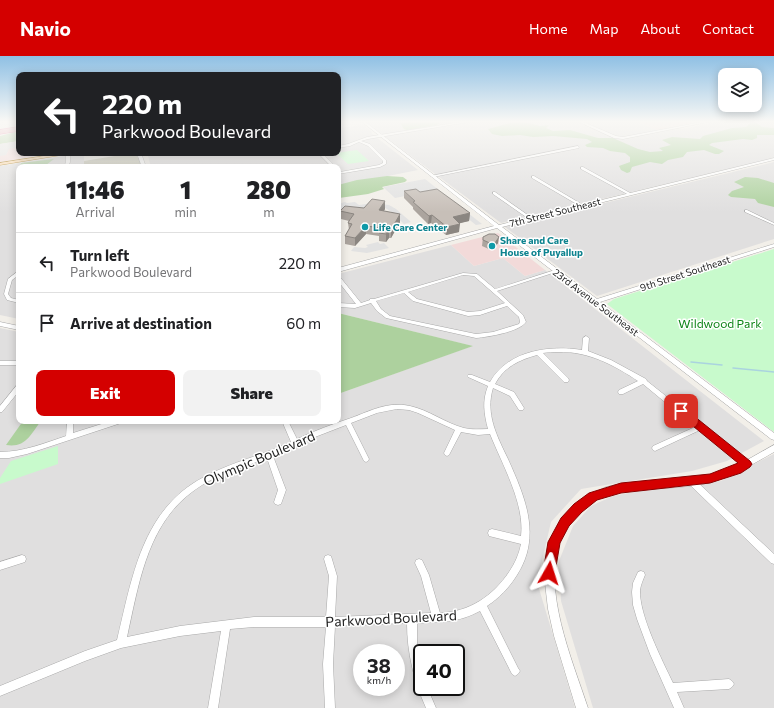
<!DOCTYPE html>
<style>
:root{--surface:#fff;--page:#f2f2f2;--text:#202124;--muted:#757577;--line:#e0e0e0;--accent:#d40000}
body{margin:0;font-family:Commissioner,sans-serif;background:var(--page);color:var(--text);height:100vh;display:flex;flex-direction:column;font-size:15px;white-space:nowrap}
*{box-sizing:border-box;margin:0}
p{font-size:13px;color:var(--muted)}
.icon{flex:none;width:22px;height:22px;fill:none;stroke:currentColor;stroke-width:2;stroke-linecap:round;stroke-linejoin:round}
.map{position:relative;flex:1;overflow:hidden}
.details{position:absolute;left:16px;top:108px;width:325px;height:260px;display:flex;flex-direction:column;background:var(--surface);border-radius:8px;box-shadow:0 2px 10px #0003}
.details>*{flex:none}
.guide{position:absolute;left:16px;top:16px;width:325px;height:84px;border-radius:8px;box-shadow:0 2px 10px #0003;background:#202124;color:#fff;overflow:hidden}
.controls{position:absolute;left:718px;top:12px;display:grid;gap:8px}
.controls a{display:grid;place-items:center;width:44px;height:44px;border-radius:8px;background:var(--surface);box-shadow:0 2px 10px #0003;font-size:20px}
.speed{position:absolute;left:353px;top:588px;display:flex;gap:8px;font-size:20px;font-weight:700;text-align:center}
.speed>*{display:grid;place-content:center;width:52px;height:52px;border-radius:50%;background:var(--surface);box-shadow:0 2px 10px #0003;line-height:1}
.speed small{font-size:10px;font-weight:400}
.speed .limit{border:2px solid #111;border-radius:6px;background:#fff;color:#111}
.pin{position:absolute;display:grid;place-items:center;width:34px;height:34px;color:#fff;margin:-17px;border-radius:8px;box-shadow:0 2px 6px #0006}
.me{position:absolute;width:44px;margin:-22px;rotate:6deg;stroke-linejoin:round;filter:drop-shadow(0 0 3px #0008)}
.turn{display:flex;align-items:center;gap:14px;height:84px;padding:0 20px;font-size:18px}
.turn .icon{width:52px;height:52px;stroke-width:2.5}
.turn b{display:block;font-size:28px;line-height:34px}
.eta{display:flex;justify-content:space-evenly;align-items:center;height:68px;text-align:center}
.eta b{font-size:24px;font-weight:800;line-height:28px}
.button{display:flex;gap:8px;margin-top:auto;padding:8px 20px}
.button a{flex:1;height:46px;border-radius:8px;background:var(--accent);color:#fff;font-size:16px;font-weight:800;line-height:46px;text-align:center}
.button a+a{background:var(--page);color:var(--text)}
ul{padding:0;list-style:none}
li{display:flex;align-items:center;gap:12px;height:60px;padding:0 20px;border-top:1px solid var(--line)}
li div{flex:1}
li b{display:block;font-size:15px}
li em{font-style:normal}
header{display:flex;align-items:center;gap:24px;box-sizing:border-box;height:56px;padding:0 20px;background:var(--accent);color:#fff}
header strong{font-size:19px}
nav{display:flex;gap:22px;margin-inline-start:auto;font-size:14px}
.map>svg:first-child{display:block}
</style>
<header>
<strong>Navio</strong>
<nav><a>Home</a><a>Map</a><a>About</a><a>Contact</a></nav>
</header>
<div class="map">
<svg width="774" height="652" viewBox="0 0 774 652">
<rect width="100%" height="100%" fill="#f2efe9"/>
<path fill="#e0dfdf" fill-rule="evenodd" d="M364 65H635L658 74 675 70 682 73 721 65H774V102L501 167Z
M364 69 372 76 371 77 418 114 338 130V111H151L148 100 146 97H338V72Z
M84 97V111H19V263L0 259V110Z
M774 106V183L597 240 505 171Z
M451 189 474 210 503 202 525 220 545 214 764 385 727 405 692 415 581 433 551 466 537 526 575 652H0V272L19 276V365H338V338L472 290 338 257V218ZM362 597H396V631H362ZM422 597H456V631H422Z
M774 398V652H593L561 545 559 505 573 470 591 450 613 440 644 434 721 425Z"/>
<path fill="#f2dad9" d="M635 65H686L691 67 658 74Z
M19 85V97H56L0 106V88Z
M498 177 545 214 525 220 503 202 474 210 451 189Z"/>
<path fill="#c7c7b4" d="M133 97H135L140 105 141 111H84V105Z"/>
<path fill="#add19e" d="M408 65H439L440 67 437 69 407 74 404 73 400 67Z
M517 65H533L526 66 540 70 549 69 546 72 553 75 570 74 598 82H613L638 93 650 96 663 95 659 92 671 89 662 84 672 81 700 83 703 80 732 72 746 71 750 67H757L762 71 774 72V79H757V82L752 84 743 83 712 87 709 89 724 95 719 98H715L704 94 687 96 683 101 668 104 662 108 650 106 632 111 630 116 627 117 621 114 619 110 630 106V101L625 97 610 95 603 92 587 91 585 89 592 86 587 83 553 80 533 81 520 79 502 80 492 78 488 73Z
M19 75V85L0 88V80Z
M54 103 46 109 20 111 21 107Z
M387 120 403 121 407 124 405 126 382 131 384 133 368 138 339 142 338 141V129L357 124Z
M745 121 758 122 774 127V151L758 147 755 143 731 141 728 139 732 135 744 131 734 126Z
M338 257 473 290 338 338Z
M23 365H41C30 379 26 392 6 389Z"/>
<path fill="#c8facc" d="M357 94 369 105 348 108 336 97Z
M774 193V376L607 248 614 243Z
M58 390V408L0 428V422L11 405Z"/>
<path fill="#e2e2e2" d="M19 85V91L9 93 6 99 0 100V88Z
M425 123 482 168 476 169 438 139 425 136 395 142 383 131Z
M345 146 347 147 355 146 359 149 373 147 389 149 396 153 411 166 404 168 390 155 384 151H370L356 153 338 161V148Z
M378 186 380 188 384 187 389 192 367 197 351 195 354 191 365 192 368 191 366 189Z"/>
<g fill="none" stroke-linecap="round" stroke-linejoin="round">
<path stroke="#aad3df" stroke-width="1.5" d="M691 306 722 309
M733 312 774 316"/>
<defs>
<path id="minor" d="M467 65H474L368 83 361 85 370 88 386 104V108L380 111 338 118V115L340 116 379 109 383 107V105L368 90 359 86 350 90 338 92V90L348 88 367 81Z
M577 65H581L616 80 623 81 707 65H713L623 83 614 82Z
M578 90 579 92 433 121 431 120Z
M68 97 70 98V106L68 111H64L66 106V98Z
M318 97H322L336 111H332Z
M581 111H583L632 138 629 139 581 113Z
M532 120H534L583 149 580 150 532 122Z
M493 136H495L532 162 529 163 493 138Z
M745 154H747L774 167V169L745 156Z
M555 214H559V215L497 235 523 259 526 266C519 276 488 281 476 282L386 262 377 255 371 247 355 252 338 251V247L356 248 338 225V221H340L361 247 370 244V243H374L463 217 477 218 495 233ZM463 219 474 220 505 247 480 255 468 256 417 243 408 236ZM404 237 413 245 468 260 480 259 507 250 519 261 520 266 519 268 493 276 476 278 390 260 381 253 376 245Z
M17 216H19V219L12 224 8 238 11 242 19 244V247L7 244 4 238 8 223Z
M586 280 589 282 588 295 611 304 646 323 647 325 749 406 751 408 749 410 747 411 745 410 700 374 657 394 655 395 653 394 652 392 653 390 695 371 643 328 623 338H619L618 336 619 334 638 325C614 309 588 295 558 296 553 296 548 296 543 297L568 322 569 324 568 326H564L537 299C519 304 504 311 495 328L514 336 524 352 523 354H519L510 340 493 332C485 358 497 380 508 403 525 441 542 480 517 519 509 532 499 542 487 550L518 612 520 615 518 618 515 620 512 618 480 555C458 567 440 566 417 567V586L422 614V631H427L436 652H426C414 625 407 597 407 567L335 570 333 608 335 652H325L323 608 326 571H254L230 573 218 652H208L221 575 180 580 121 592 85 605 0 640V630L85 595 117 584C132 522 142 453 204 421 232 406 263 399 291 386L282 365H288L297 383C314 375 333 368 351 362 370 355 388 345 410 350 429 354 445 367 464 372 472 374 480 373 488 373 484 358 482 345 488 330L468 321 467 320 468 319H472L490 326C508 294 550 289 582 294L583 282ZM397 353 409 354 418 357 455 374 444 397 445 399 447 400 449 399 461 376 478 379 490 378C502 408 525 448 521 480L492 473 489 474 488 477 489 480 521 488C519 498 515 507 509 516 493 540 469 556 440 557L429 519 422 504 419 503 416 504 415 507 421 520 431 557 335 561 337 520 331 500 328 499 325 500 324 503 329 520 326 561H254L180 570 127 581C138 532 146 474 187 440 193 435 200 430 207 426 226 416 247 410 267 402L278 434 274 446 275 448 278 449 281 448 286 434 273 400 315 381 346 369 364 405 366 406 368 405 369 403 351 367 377 357Z
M0 305H19V309H0Z
M17 329H19V335L2 356H0V350Z
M67 365H73V377L111 365H122L121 367 27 398 9 402H0V396C23 396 45 387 66 380Z
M691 422 694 423 774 498V508L771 507 688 427 687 425 688 423Z
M22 499 25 500 26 503 25 506 0 514V506Z
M641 515 644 516 645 519C643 524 641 528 640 534 639 559 662 604 673 627L729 623 732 625 734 628 732 631 729 633 677 636 684 652H674L650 598 637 563 633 549 632 536 633 527 638 516Z"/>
<path id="tertiary" d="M361 65H364L499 169 774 102V104L502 171 597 243 774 188V191L600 246 774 377V384L771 383 497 172 338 216V212L494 170Z
M137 97H141L146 111H142Z
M0 266 19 270V274L0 270Z
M774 389V396C753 408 732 421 708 427 685 432 660 432 636 434 628 435 620 435 612 437 596 441 580 453 571 466 568 471 564 476 561 482 541 532 572 603 588 652H576L554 580 548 553 545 527 546 502 553 479 568 456 587 440 606 431 619 428 691 422 717 417 740 408Z"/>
<path id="primary" d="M63 97H74L0 109V107Z"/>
<path id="motorway" d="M19 71V75L0 78V74Z"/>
</defs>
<use href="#minor" stroke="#a9a9a9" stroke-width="1"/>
<use href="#tertiary" stroke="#a9a9a9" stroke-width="1"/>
<use href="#primary" stroke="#a06b00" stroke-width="1"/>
<use href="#motorway" stroke="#dc2a67" stroke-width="1"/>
<use href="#minor" fill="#fff" fill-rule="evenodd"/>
<use href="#tertiary" fill="#fff" fill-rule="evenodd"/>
<use href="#primary" fill="#fcd6a4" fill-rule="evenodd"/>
<use href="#motorway" fill="#e892a2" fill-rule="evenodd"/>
</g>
<path fill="#aba49e" d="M404 135 420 136 470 157 469 165 459 167V176L446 179 431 167 428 168 413 153V151L404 142Z
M385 145V153L384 155 400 166 391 182H389L386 186 379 185V180L366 178 355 190 345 188V180L349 174 348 167 349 165 341 163 340 155 364 152Z
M483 181 498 187 493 194H491L482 190Z"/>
<path fill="#8b8681" d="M385 145V153L379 162V154Z
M470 157 469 165 453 169V161Z
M400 158V166L391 182V174Z
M432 159 431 167 428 168 429 160Z
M460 168 459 176 446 179 447 171Z
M366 170V178L355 190V182Z
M389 174V182L386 186V178Z
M499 181 498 187 493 194H491L492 188Z"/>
<path fill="#c7bfb8" stroke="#8b8681" d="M416 133 420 136 437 133 470 157 453 161 460 168 447 171 432 159 429 160 413 146 415 145 404 135Z
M372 143 385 145 379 154 400 158 391 174H389L386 178 379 177 382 172 366 170 355 182 345 180 352 168 348 167 349 165 354 158 340 155 345 150 364 152Z
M489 178H495L499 181 495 187 492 188 483 184V181Z"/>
<linearGradient id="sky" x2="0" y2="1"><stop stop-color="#8fc0e4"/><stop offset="0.42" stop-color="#f9f8f5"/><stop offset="1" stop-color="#f9f8f5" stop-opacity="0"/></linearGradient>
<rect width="774" height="156" fill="url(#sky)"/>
<path fill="#d40000" stroke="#8a0000" d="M681 351 684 352 750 405 752 408 750 411 741 417 710 427 621 437 597 444 582 456 569 470 560 487 554 522 549 523 544 522 543 517 548 486 561 462 574 448 589 437 621 427 710 418 738 407 677 357 676 355 677 352Z"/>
<g fill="#0f9aa8" stroke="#fff" stroke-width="1.5">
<circle cx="365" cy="171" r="4"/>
<circle cx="492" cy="190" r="4"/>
</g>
<g text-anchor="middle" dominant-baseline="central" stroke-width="3" stroke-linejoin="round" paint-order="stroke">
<g font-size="10" fill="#222" stroke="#fff">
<text transform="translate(555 156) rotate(-14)">7th Street Southeast</text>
<text transform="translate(685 217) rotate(-18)">9th Street Southeast</text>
<text transform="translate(596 246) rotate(37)">23rd Avenue Southeast</text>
</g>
<g font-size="10" font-weight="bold" fill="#0d838f" stroke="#fff" text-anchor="start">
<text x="373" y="171">Life Care Center</text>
<text x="500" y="184">Share and Care<tspan x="500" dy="12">House of Puyallup</tspan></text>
</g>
<g font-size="12" fill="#0c8416" stroke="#fff">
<text x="720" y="267">Wildwood Park</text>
</g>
<g font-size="14" fill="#222" stroke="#fff">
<text transform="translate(259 402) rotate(-23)">Olympic Boulevard</text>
<text transform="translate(391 562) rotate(-3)">Parkwood Boulevard</text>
</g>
</g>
</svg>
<div class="controls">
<a><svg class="icon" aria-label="layers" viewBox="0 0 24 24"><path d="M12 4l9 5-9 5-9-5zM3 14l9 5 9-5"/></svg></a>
</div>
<div class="speed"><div>38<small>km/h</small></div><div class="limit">40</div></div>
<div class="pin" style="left:681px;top:355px;background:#d93025"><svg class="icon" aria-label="arrive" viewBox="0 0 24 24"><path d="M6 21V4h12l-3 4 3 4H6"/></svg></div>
<svg class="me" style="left:549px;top:517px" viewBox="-20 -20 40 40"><path d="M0-17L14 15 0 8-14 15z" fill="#d40000" stroke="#fff" stroke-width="4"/></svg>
<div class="guide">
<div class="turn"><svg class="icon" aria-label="left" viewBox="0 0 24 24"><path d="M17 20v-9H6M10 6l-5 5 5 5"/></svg><div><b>220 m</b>Parkwood Boulevard</div></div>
</div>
<section class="details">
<div class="eta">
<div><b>11:46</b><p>Arrival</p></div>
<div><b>1</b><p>min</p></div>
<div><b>280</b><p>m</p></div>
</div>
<ul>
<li><svg class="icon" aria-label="left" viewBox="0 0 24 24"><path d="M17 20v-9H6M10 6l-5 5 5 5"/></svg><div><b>Turn left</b><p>Parkwood Boulevard</p></div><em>220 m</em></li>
<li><svg class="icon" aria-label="arrive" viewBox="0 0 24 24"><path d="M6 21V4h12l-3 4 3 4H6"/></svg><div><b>Arrive at destination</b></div><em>60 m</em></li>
</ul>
<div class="button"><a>Exit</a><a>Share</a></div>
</section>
</div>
